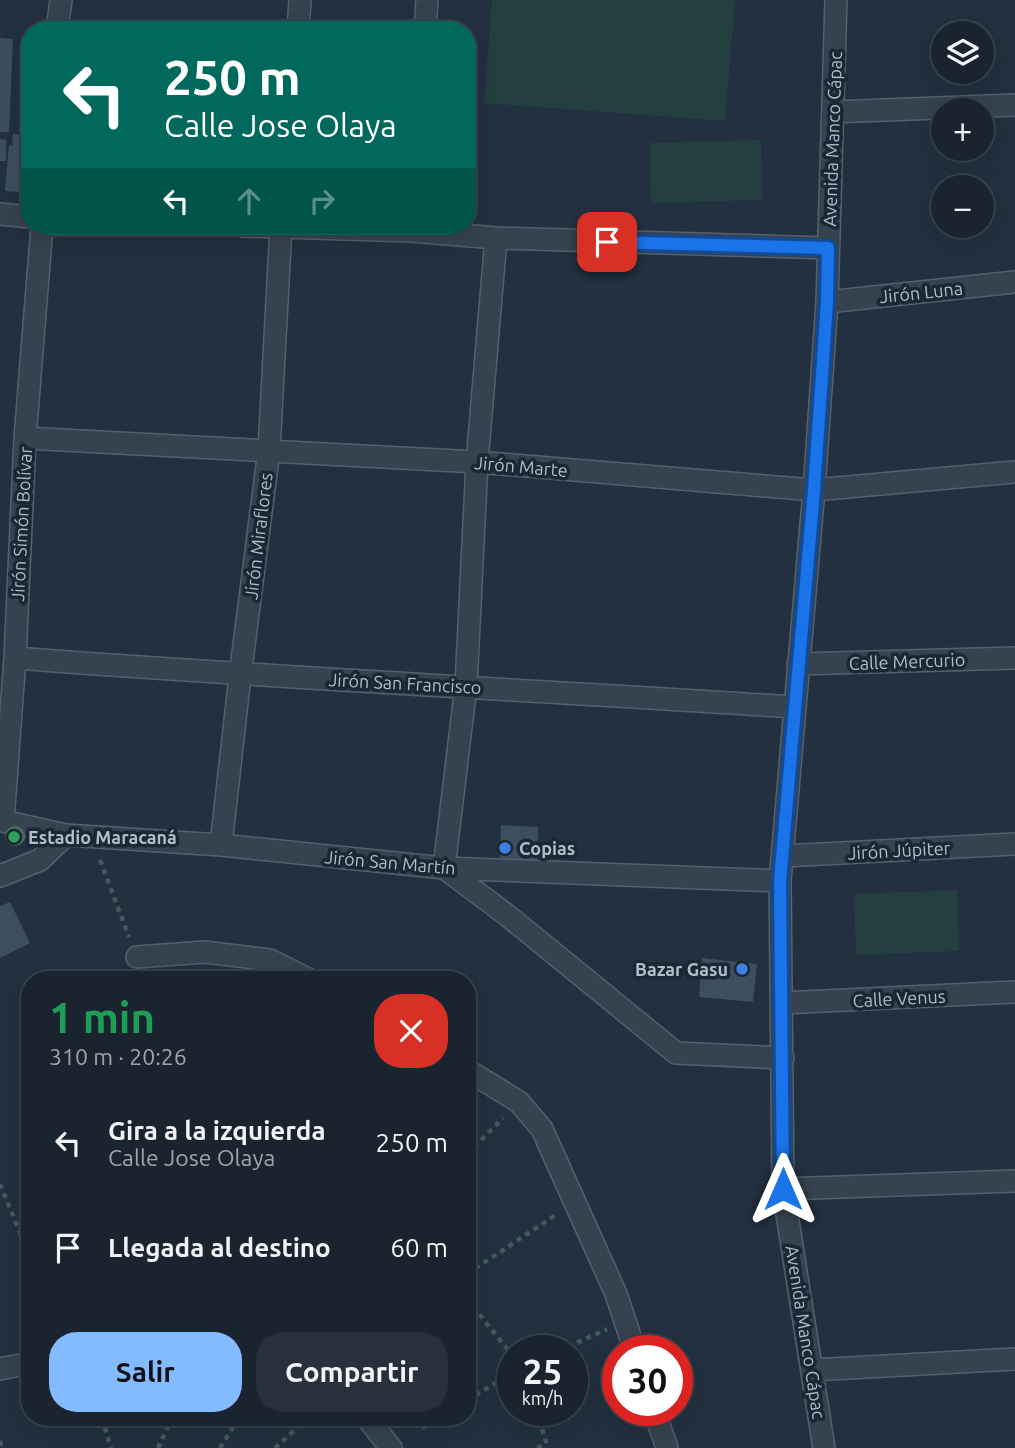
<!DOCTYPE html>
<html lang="es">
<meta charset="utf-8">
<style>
:root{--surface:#1a242f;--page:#27303b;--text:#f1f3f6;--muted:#9fa4aa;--line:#38414b;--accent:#82bbff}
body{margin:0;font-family:Ubuntu,sans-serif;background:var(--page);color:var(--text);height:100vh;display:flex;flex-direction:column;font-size:26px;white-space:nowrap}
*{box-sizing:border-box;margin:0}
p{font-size:23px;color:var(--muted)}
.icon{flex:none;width:38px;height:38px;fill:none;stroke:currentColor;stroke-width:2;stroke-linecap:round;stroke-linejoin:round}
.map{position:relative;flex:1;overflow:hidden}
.details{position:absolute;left:21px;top:971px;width:455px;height:455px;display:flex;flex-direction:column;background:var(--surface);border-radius:28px;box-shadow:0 7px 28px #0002,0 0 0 2px var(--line)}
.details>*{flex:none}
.guide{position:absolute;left:21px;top:21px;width:455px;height:214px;border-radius:28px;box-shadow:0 7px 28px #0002,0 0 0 2px var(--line);background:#00695c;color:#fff;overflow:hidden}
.buttons{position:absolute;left:931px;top:21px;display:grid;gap:14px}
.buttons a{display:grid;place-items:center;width:63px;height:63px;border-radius:50%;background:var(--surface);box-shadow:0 7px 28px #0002,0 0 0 2px var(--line);font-size:35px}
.speed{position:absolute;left:497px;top:1335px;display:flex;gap:14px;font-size:35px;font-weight:700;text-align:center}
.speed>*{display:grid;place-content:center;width:91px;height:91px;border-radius:50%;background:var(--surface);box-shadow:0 7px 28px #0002,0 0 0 2px var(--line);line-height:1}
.speed small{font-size:18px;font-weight:400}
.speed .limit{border:10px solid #d22;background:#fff;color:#111}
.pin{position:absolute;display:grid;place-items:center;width:60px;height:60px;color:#fff;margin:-30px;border-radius:14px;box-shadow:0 4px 10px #0006}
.me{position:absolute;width:77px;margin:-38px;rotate:0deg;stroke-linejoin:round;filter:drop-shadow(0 0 5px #0008)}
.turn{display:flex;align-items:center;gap:24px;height:147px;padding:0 28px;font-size:32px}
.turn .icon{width:91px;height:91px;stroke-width:2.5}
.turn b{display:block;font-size:49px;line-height:60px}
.lanes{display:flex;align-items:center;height:66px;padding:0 28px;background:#0003;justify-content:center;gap:35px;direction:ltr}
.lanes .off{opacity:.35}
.round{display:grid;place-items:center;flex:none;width:74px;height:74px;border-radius:28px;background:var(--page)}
.head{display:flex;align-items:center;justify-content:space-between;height:119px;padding:0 28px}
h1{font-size:42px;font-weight:700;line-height:52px;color:#1e9e55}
.action{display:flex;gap:14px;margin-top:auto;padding:14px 28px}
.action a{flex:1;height:80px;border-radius:28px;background:var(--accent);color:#111;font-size:28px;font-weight:700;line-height:80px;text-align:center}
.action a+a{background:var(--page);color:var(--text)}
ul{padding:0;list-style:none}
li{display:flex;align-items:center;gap:21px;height:105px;padding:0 28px}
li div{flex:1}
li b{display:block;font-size:26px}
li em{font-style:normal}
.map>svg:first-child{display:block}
</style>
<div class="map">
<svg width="1015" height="1448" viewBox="0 0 1015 1448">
<rect width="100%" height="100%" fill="#22303f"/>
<path fill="#243f40" d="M492 0H735L725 121 484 103Z
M761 140 762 200 651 203 650 143Z
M957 890 959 951 856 955 854 894Z"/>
<path fill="#3d4f5f" d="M0 38 13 39 9 132H0Z
M13 134 25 135 20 192 5 191 9 145 12 146Z
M0 139 6 140V161H0Z
M501 825 538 827 537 860 500 859Z
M10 902 30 943 0 958V906Z
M702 958 757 964 753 1002 699 997Z"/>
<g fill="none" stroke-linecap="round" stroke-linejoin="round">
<defs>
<path id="minor" d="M57 30 61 0
M298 30 300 0
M425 30 427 0
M833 112 1015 105
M0 214 30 217
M42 226 25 438 15 658 3 821 66 835 221 845 444 868 780 881
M243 226 411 231 496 238 828 248
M496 238 477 462 466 686 444 868 507 915 676 1053 783 1058
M827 302 1015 282
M25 438 477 462 814 490 1015 472
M15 658C274 678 534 690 794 707
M798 664 1015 658
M221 845 240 676 269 450 281 226
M784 856 1015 844
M0 876 40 860 66 835
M137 957 205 952 270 960 310 980
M782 1003 1015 992
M467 1070 519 1102 542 1129 616 1294 635 1351
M783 1189 1015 1181
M0 1369 30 1363
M812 1370 1015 1359
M654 1410 667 1448
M367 1418 391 1448
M824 1448 783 1189 780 881 814 490 827 302 836 0"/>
</defs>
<use href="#minor" stroke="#54606d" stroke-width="24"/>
<path stroke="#425c5d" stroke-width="4.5" stroke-dasharray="5 5" stroke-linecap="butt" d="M100 860 129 937
M467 1154 503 1118
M0 1184 30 1257
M467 1274 557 1214
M467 1299 513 1356
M559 1351 607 1329
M467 1400 513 1373
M536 1410 548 1448
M102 1418 111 1448
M422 1428 439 1418
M0 1441 2 1448
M158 1448 172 1418
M220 1448 239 1418
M275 1448 308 1418
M537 1448 546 1444"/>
<use href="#minor" stroke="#36424f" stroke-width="21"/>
</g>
<circle fill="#486c59" cx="15" cy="836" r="10"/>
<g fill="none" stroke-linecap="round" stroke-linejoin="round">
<defs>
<path id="route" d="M607 242 828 248 827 302 814 490 780 881 783 1189"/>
</defs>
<use href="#route" stroke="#114b97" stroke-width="18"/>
<use href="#route" stroke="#1a73e8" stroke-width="12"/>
</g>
<circle fill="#2e9e5b" stroke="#1b2734" stroke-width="2.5" cx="14" cy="837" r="7"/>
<g fill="#3f7fe0" stroke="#1b2734" stroke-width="2.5">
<circle cx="505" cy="848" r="7"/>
<circle cx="742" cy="969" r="7"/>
</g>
<g text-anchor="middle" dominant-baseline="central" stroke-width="7" stroke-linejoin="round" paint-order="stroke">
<g font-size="18" fill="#b2bdca" stroke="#1b2734">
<text transform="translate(832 139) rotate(-88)">Avenida Manco Cápac</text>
<text transform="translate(921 292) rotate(-6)">Jirón Luna</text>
<text transform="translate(521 466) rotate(5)">Jirón Marte</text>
<text transform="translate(21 524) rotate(-87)">Jirón Simón Bolívar</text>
<text transform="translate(258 536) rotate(-83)">Jirón Miraflores</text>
<text transform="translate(907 661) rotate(-2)">Calle Mercurio</text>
<text transform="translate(405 683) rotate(3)">Jirón San Francisco</text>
<text transform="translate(899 850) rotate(-3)">Jirón Júpiter</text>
<text transform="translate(390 862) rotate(5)">Jirón San Martín</text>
<text transform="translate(899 998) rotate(-3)">Calle Venus</text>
<text transform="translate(806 1332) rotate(81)">Avenida Manco Cápac</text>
</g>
<g font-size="18" font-weight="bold" fill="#b2bdca" stroke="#1b2734" text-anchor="start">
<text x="28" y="837">Estadio Maracaná</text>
<text x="519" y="848">Copias</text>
<text x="728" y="969" text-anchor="end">Bazar Gasu</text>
</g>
</g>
</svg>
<div class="buttons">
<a><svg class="icon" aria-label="layers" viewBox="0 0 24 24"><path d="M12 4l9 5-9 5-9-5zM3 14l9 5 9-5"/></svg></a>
<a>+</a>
<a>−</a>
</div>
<div class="speed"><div>25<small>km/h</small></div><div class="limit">30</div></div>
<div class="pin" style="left:607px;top:242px;background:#d93025"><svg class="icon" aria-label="arrive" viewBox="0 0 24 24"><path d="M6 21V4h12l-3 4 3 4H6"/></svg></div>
<svg class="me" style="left:783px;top:1189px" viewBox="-20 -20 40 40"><path d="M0-17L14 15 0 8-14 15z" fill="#1a73e8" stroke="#fff" stroke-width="4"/></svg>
<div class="guide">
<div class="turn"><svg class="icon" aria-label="left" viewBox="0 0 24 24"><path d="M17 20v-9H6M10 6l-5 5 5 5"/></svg><div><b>250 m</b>Calle Jose Olaya</div></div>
<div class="lanes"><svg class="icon" aria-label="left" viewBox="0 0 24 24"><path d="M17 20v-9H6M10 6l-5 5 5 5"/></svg><svg class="icon off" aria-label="ahead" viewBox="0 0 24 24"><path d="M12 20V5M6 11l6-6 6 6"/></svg><svg class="icon off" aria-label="right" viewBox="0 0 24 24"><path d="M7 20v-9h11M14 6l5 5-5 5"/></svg></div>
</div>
<section class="details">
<div class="head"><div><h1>1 min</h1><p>310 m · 20:26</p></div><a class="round" style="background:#d93025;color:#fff"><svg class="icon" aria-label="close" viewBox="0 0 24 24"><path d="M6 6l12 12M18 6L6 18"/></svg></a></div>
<ul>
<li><svg class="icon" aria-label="left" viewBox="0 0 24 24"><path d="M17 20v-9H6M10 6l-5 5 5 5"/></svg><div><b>Gira a la izquierda</b><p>Calle Jose Olaya</p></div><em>250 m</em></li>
<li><svg class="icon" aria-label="arrive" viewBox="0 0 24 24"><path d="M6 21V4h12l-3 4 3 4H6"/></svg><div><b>Llegada al destino</b></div><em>60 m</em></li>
</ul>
<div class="action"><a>Salir</a><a>Compartir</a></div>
</section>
</div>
